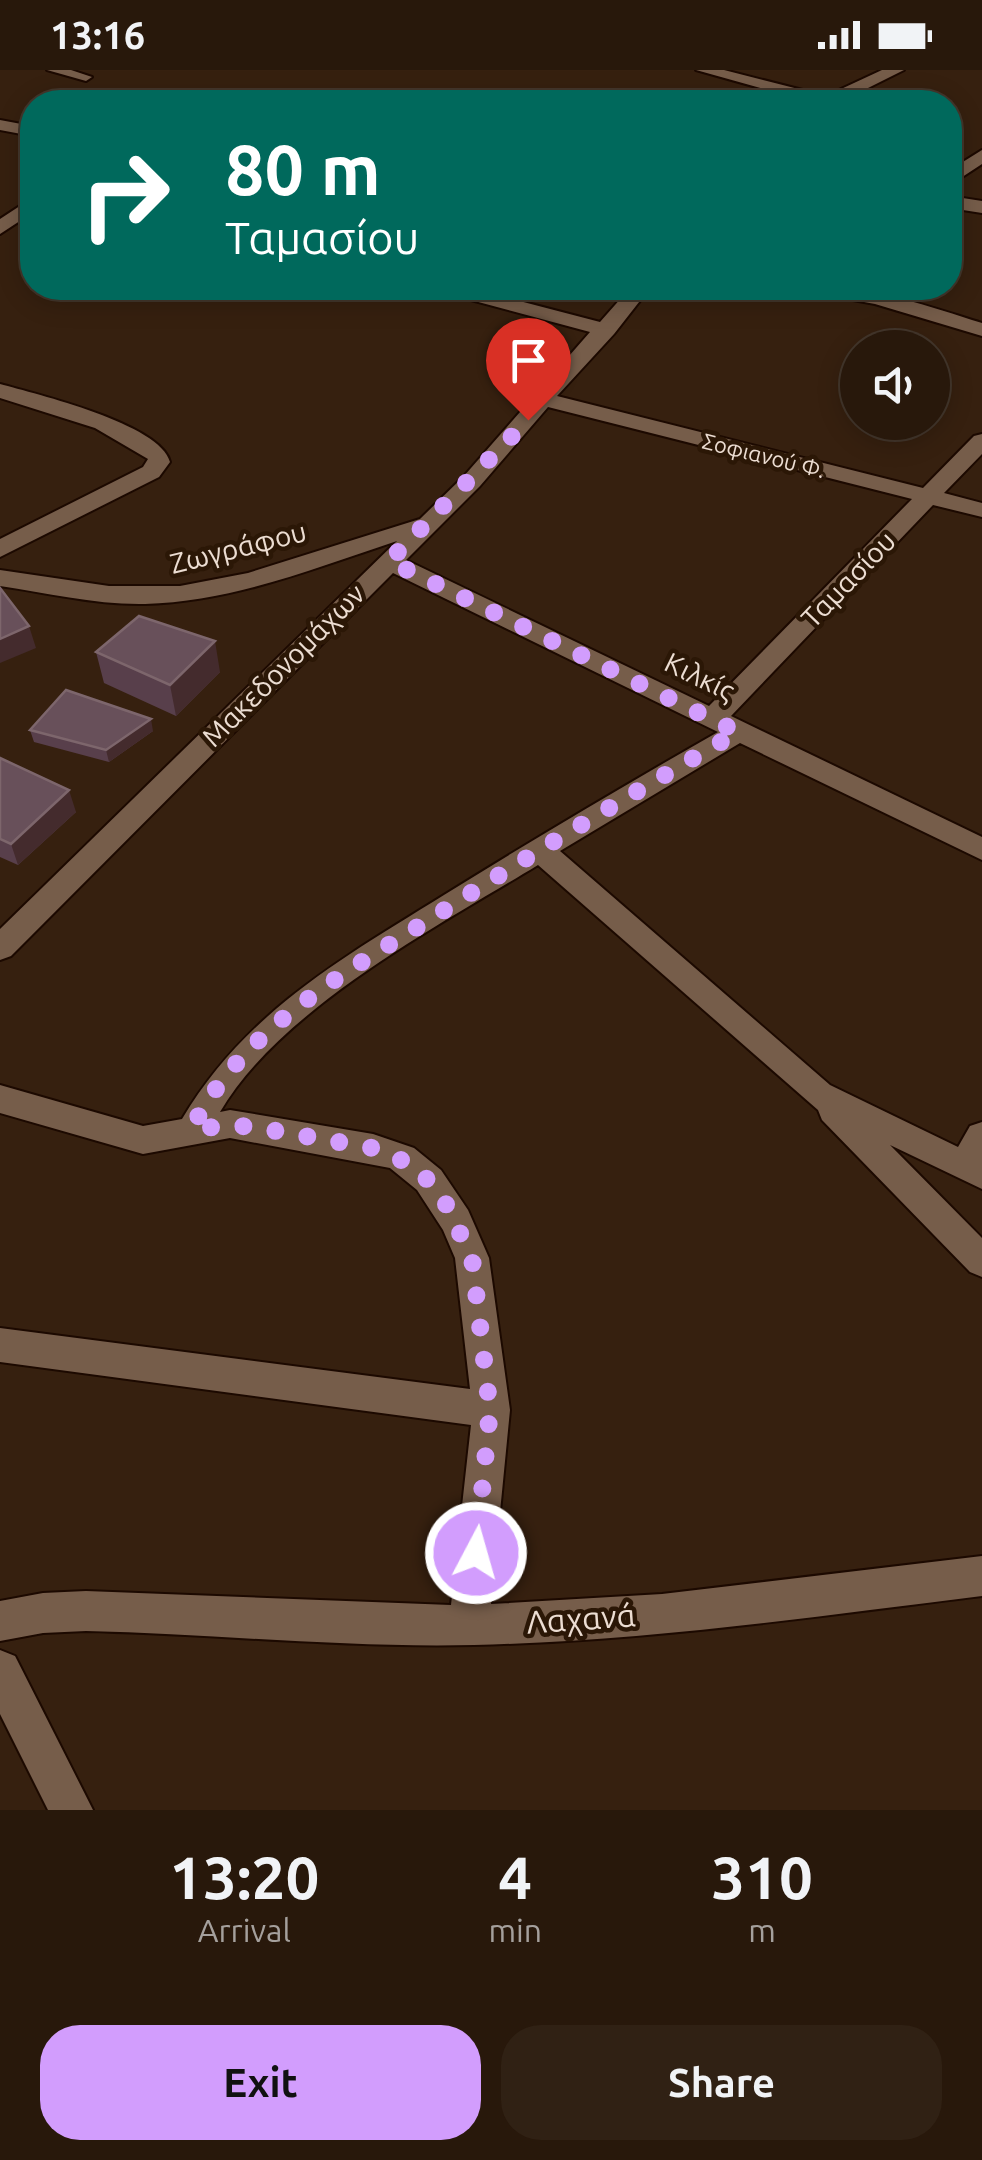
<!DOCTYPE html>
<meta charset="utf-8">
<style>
:root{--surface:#28180b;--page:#302114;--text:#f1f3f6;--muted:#a5a09d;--line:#44372c;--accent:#d29dfd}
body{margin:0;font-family:Ubuntu,sans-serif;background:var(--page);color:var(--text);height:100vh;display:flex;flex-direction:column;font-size:38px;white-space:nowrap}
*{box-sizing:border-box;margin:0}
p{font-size:32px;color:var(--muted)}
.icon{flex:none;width:55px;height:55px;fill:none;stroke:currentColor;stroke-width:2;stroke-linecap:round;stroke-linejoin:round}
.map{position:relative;height:1740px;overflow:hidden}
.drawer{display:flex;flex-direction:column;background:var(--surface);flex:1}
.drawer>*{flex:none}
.hud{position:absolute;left:20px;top:20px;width:942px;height:210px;border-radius:40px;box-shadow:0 5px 25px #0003,0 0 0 2px var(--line);background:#00695c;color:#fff;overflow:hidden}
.buttons{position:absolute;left:840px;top:260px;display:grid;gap:20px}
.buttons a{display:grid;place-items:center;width:110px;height:110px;border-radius:50%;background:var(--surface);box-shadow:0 5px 25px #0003,0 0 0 2px var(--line);font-size:50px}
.pin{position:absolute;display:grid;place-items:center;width:85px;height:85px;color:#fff;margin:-102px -42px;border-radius:50% 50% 50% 0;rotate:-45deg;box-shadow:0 0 10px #0007}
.pin .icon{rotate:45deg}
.me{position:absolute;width:110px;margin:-55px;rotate:6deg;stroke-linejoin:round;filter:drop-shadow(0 0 8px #0008)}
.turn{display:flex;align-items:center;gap:35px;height:210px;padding:0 40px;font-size:45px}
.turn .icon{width:130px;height:130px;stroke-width:2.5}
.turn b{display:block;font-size:70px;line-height:85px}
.eta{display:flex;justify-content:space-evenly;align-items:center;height:170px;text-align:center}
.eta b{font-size:60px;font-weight:600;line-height:70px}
.action{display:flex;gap:20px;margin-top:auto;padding:20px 40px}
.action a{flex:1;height:115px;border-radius:40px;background:var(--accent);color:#111;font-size:40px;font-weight:600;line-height:115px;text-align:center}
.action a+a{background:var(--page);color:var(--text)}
.status{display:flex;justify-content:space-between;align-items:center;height:70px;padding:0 50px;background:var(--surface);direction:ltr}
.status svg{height:28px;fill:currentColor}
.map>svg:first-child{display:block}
</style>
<div class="status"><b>13:16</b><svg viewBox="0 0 49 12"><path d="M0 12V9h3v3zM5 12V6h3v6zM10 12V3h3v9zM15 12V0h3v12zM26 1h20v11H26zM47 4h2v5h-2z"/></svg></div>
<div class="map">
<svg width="982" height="1740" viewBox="0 0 982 1740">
<rect width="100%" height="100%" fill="#36200f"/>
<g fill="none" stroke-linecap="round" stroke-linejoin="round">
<defs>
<path id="lane" d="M47 0H71L92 7 86 11Z"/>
<path id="street" d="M696 0H724L826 26 882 0H904L840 32H810Z
M173 21 212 27 221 32H152Z
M0 50 32 56V66L0 60Z
M982 80V94L950 115V100Z
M950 126 982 131V143L950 138Z
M32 128V143L0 164V149Z
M438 218H470L600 252 630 218H650L614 264 557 326 923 418 974 366 982 364V384L944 423 982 433V447L933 435 731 646 982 767V790L740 673 560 781 830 1015 958 1077 970 1056 982 1052V1119L890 1075 982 1168V1207L970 1202 822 1050 818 1040 538 795C438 856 280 939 220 1042L230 1040 373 1064 414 1078 441 1100 468 1140 489 1188 510 1340 491 1534 662 1524 982 1486V1526C813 1547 645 1571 474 1575 345 1578 215 1564 86 1561L43 1563 0 1571V1531L43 1523 86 1521 451 1535 471 1355 0 1292V1258L470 1319 455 1188 443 1160 417 1120 390 1098 230 1068 143 1084 0 1043V1015L143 1056 182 1049C246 942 341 889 444 825 534 769 625 715 718 662L393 503 11 886 0 890V859L397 471C315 498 232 532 145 534 96 535 48 523 0 516V500L109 516H180L248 503 420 449 464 406 590 262 441 222ZM548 337 912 429 709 636 406 490 480 416Z
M806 218C868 214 924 235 982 253V266L875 234 809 222Z
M0 314C36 324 161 354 170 392L159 407 0 487V469L143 397 148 389 95 358 0 328Z
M0 1580 15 1586 93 1740H48L0 1644Z"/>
</defs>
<use href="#lane" stroke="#1c0900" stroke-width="4"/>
<use href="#street" stroke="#1c0900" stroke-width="4"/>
<use href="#lane" fill="#765d4a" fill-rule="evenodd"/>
<use href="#street" fill="#765d4a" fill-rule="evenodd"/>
</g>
<path fill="#583f4b" d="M96 582 220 602 176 646 104 613Z
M30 660 153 661 109 692 34 672Z
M0 688 76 742 18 795 0 787Z"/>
<path fill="#442b2d" d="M29 556 36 578 0 593V569Z
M215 571 220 602 176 646 170 615Z
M151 649 153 661 109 692 106 680Z
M69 720 76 742 18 795 11 774Z"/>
<path fill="#68505a" stroke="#7d666c" stroke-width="2.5" d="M0 518 29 556 0 569Z
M139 546 215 571 170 615 96 582Z
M66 620 151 649 106 680 30 660Z
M0 688 69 720 11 774 0 769Z"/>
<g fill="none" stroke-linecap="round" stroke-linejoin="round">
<path stroke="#d29dfd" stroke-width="18" stroke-dasharray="0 32.4" d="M476 1483 490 1340 472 1188 442 1126 415 1096 373 1078 248 1056 192 1058C245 955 349 901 443 841 540 778 639 720 738 662L389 491 528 350"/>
</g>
<g text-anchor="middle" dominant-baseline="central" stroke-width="9" stroke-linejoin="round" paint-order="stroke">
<g font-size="22" fill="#ecddd2" stroke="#2b1706">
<text transform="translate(764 385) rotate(14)">Σοφιανού Φ.</text>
</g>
<g font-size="28" fill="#ecddd2" stroke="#2b1706">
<text transform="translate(238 477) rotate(-14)">Ζωγράφου</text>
<text transform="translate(848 509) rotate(-46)">Ταμασίου</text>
<text transform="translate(283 595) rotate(-45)">Μακεδονομάχων</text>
<text transform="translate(700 606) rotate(26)">Κιλκίς</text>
</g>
<g font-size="32" fill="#ecddd2" stroke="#2b1706">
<text transform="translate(581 1548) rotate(-4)">Λαχανά</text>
</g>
</g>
</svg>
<div class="buttons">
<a><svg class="icon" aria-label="sound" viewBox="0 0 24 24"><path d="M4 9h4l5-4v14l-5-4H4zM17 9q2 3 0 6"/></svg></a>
</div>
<div class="pin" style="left:528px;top:350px;background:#d93025"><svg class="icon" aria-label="arrive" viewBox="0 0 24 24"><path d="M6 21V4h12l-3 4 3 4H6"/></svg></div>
<svg class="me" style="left:476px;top:1483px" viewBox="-20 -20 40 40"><circle r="17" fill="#d29dfd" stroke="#fff" stroke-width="3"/><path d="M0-11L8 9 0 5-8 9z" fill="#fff"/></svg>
<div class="hud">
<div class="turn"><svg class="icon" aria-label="right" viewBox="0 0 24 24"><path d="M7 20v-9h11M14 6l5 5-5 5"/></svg><div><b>80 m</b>Ταμασίου</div></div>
</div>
</div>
<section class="drawer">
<div class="eta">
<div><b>13:20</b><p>Arrival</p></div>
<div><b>4</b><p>min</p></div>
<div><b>310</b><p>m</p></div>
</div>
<div class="action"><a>Exit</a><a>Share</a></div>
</section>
